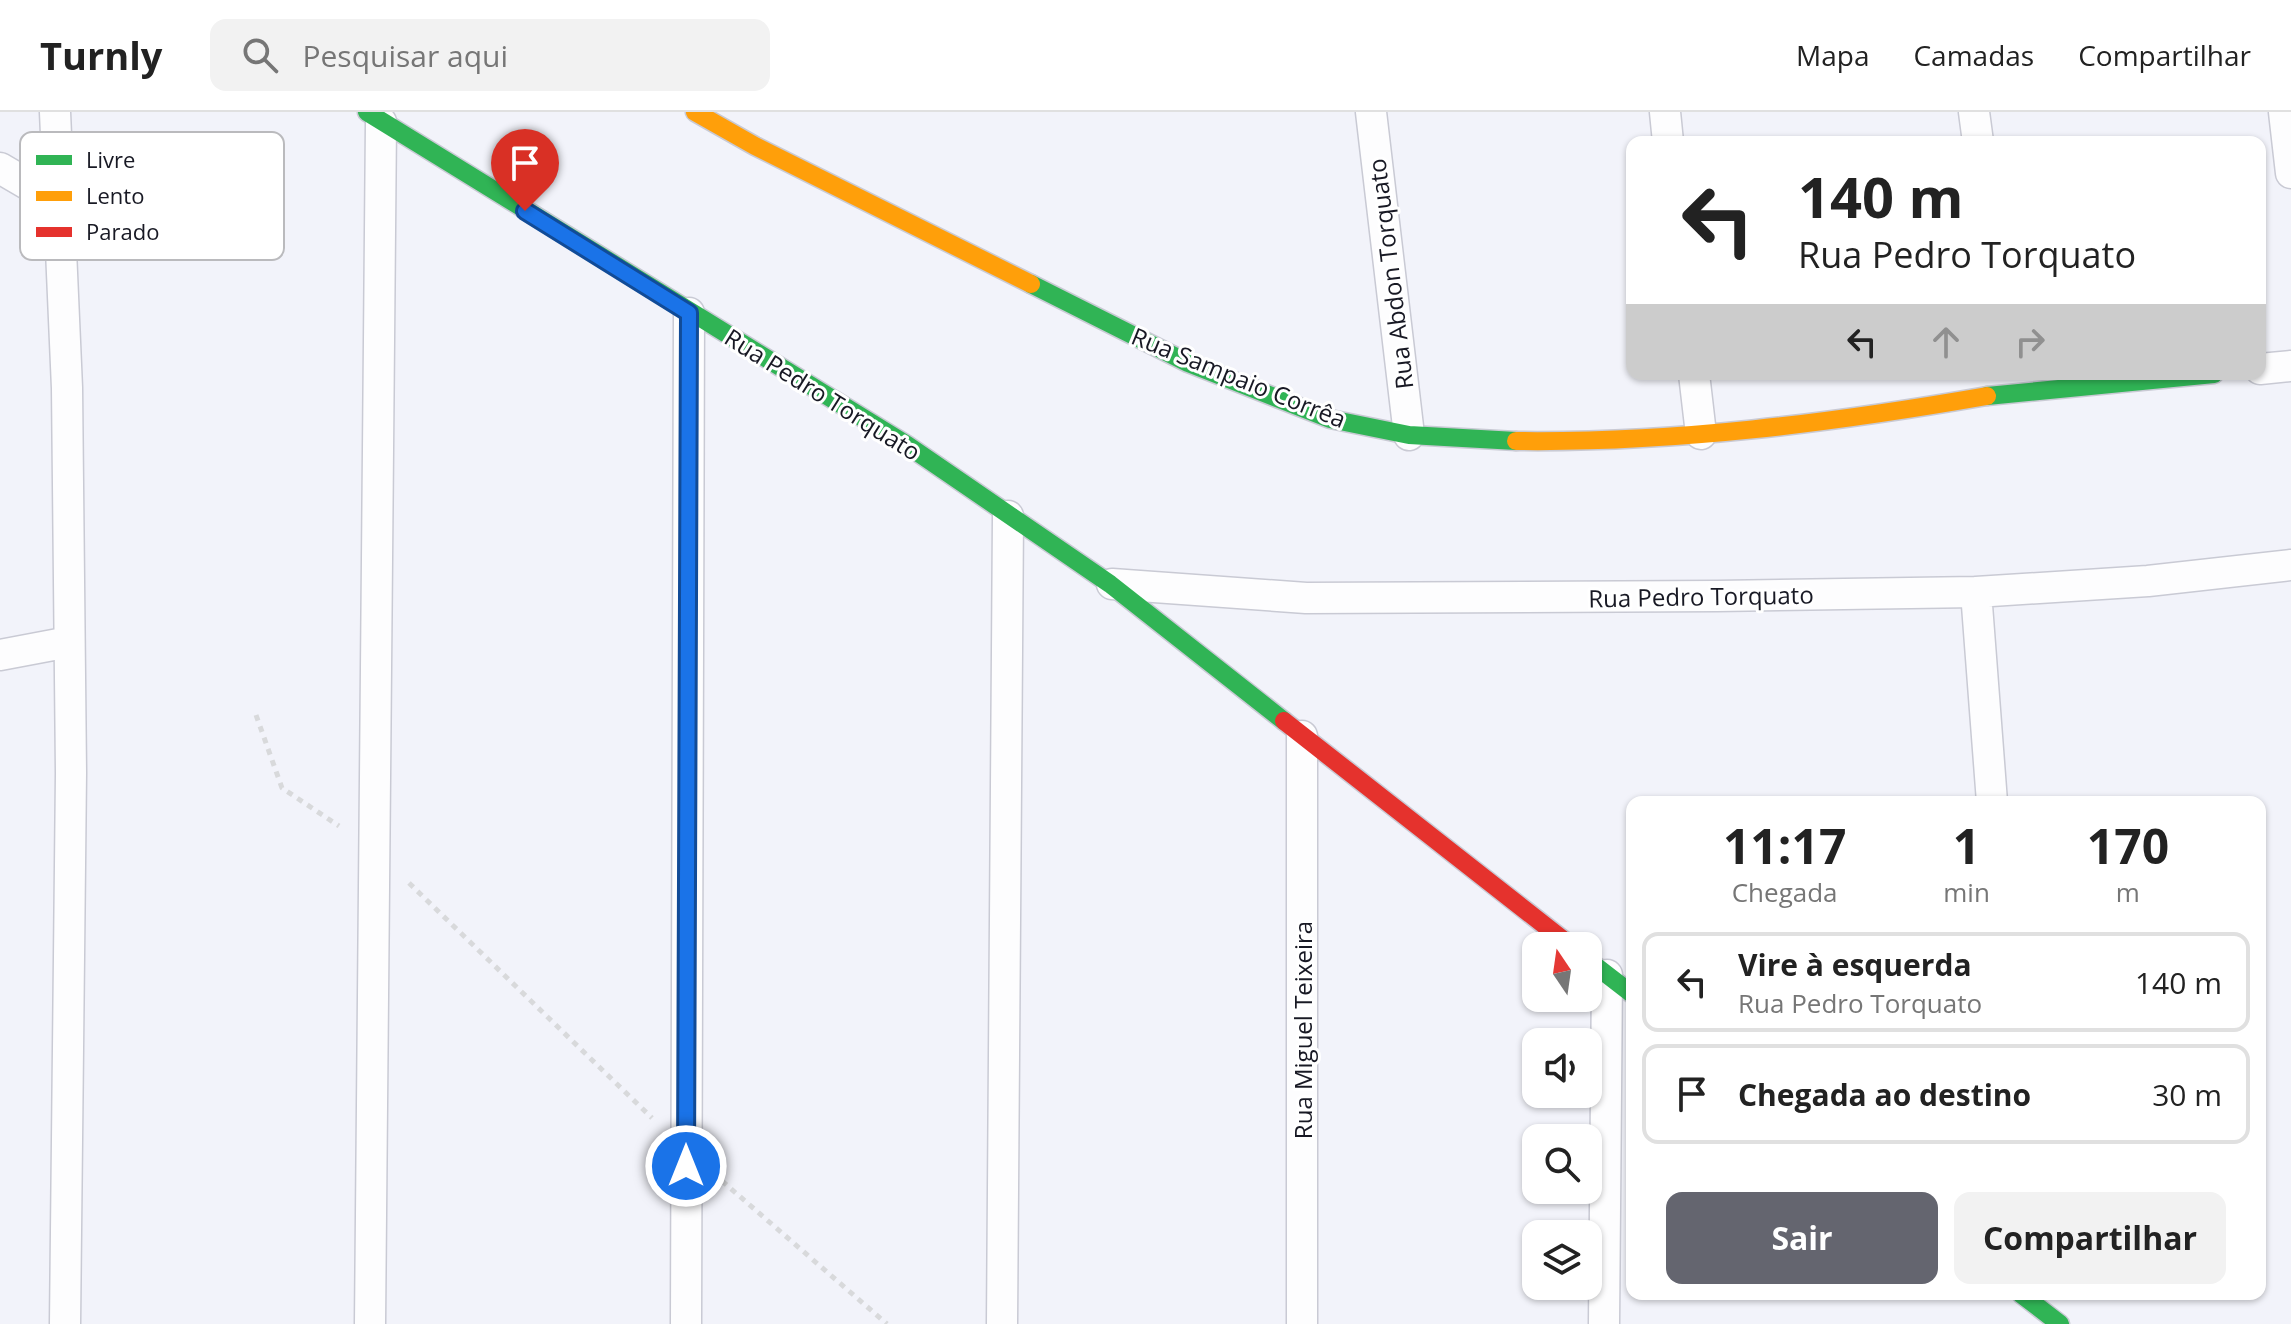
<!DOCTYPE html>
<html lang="pt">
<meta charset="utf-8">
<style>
:root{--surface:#fff;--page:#f2f2f2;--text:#222;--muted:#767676;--line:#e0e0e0;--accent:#64656f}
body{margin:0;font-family:"Open Sans",sans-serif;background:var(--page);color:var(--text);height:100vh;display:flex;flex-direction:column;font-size:30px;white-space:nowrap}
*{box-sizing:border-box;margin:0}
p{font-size:26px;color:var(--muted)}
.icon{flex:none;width:44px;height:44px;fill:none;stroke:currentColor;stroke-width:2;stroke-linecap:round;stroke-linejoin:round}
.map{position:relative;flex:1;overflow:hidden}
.panel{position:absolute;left:1626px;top:684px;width:640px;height:504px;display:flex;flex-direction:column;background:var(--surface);border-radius:16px;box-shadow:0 2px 6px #0004}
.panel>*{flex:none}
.hud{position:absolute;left:1626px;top:24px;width:640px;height:244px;border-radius:16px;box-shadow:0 2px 6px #0004;background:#fff;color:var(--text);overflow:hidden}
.needle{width:52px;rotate:347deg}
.fabs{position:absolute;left:1522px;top:820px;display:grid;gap:16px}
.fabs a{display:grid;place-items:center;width:80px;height:80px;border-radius:16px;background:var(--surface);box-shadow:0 2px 6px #0004;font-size:40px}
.pin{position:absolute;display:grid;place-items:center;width:68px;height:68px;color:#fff;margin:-82px -34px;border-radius:50% 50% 50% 0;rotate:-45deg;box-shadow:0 0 8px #0007}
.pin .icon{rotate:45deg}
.me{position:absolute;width:88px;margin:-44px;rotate:0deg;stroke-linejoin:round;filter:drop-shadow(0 0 6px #0008)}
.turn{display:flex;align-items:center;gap:28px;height:168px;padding:0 40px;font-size:36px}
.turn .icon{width:104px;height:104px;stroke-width:2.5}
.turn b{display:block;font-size:56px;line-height:68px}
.lanes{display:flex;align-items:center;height:76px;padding:0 40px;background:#0003;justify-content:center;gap:40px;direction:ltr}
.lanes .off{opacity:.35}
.eta{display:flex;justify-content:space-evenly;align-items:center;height:136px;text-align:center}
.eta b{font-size:48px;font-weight:700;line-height:56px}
.action{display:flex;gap:16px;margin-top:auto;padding:16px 40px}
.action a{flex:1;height:92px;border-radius:16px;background:var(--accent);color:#fff;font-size:32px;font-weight:700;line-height:92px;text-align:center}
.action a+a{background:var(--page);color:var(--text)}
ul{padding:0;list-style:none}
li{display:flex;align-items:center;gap:24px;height:100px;margin:0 16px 12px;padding:0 24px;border:4px solid var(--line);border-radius:16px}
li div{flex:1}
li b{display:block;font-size:30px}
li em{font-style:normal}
header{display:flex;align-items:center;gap:48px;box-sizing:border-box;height:112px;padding:0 40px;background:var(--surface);border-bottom:2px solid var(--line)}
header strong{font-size:38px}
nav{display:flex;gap:44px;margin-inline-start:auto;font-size:28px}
.search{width:560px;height:72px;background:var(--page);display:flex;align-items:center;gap:20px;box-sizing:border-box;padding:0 28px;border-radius:16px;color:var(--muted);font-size:30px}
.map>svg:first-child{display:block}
</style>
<header>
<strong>Turnly</strong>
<div class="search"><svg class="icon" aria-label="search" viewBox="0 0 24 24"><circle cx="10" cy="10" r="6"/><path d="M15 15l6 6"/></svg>Pesquisar aqui</div>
<nav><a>Mapa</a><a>Camadas</a><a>Compartilhar</a></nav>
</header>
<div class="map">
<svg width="2291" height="1212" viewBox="0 0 2291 1212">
<rect width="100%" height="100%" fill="#f2f3fa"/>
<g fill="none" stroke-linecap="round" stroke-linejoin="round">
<defs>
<path id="street" d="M55 0 67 276 71 661 65 1212
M1371 0 1409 323
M1665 0 1668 30
M1974 0 1978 30
M2284 0 2291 61
M0 56 58 90
M2260 257 2291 254
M1694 262 1701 322
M1112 472 1306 486 1717 484 1976 480 2148 469 2291 453
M1976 480 1992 690
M0 543 69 530
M370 1212 381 10
M686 1212 689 201
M1002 1212 1008 404
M1302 1212V624
M1604 1212 1607 863"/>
<path id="fast" d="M367 0 907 333 1110 472 1284 609
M1031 172 1188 251 1330 307 1409 323 1516 329
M1987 284 2214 262
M1588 848 1632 882
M2021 1182 2060 1212"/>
<path id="slow" d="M695 0 755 34 1031 172
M1516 329C1674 331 1832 311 1987 284"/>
<path id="jam" d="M1284 609 1571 834"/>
</defs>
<use href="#street" stroke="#c9cad4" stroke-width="33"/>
<use href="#fast" stroke="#c9cad4" stroke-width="21"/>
<use href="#slow" stroke="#c9cad4" stroke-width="21"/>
<use href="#jam" stroke="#c9cad4" stroke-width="21"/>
<path stroke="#d8d9db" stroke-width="5" stroke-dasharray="6 6" stroke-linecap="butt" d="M256 603 282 676 339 714
M409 771 652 1006
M722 1069 887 1212"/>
<use href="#street" stroke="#fdfdfe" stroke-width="30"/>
<use href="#fast" stroke="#30b455" stroke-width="18"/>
<use href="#slow" stroke="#ff9f0a" stroke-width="18"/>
<use href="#jam" stroke="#e5322d" stroke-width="18"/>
</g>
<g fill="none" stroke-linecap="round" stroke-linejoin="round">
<defs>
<path id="route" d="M525 99 689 201 686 1054"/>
</defs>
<use href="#route" stroke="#114b97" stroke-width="20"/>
<use href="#route" stroke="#1a73e8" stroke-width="14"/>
</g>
<g text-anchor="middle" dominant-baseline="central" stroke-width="6" stroke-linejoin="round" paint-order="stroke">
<g font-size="24" fill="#181924" stroke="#fff">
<text transform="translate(1390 162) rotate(-97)">Rua Abdon Torquato</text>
<text transform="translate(1239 265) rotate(22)">Rua Sampaio Corrêa</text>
<text transform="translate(823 282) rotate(32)">Rua Pedro Torquato</text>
<text transform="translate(1701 484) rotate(-1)">Rua Pedro Torquato</text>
<text transform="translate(1302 918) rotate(-90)">Rua Miguel Teixeira</text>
</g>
</g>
<rect x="20" y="20" width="264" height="128" rx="12" fill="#fff" stroke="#bababd" stroke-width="2"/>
<rect x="36" y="43" width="36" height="10" fill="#30b455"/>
<rect x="36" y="79" width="36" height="10" fill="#ff9f0a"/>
<rect x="36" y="115" width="36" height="10" fill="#e5322d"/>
<g font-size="22" fill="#181924">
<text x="86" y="56">Livre</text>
<text x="86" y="92">Lento</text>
<text x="86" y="128">Parado</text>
</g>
</svg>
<div class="fabs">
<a><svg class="needle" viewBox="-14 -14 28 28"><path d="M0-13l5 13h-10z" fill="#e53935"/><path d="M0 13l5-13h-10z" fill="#767676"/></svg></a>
<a><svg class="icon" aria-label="sound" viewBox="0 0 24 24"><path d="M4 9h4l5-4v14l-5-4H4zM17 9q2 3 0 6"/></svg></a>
<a><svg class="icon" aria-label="search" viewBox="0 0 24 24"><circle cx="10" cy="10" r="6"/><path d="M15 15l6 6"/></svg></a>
<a><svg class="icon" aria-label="layers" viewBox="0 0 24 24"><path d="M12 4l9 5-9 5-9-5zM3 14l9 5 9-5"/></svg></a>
</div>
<div class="pin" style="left:525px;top:99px;background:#d93025"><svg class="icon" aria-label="arrive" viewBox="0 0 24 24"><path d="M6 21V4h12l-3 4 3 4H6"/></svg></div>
<svg class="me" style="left:686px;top:1054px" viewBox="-20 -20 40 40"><circle r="17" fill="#1a73e8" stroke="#fff" stroke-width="3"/><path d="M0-11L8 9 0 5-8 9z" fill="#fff"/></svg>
<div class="hud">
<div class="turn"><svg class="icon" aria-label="left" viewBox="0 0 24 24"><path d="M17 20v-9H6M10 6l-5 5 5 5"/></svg><div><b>140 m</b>Rua Pedro Torquato</div></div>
<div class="lanes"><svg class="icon" aria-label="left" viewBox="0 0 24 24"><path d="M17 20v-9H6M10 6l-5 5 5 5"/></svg><svg class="icon off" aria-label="ahead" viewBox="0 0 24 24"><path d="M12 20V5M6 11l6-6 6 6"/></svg><svg class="icon off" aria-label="right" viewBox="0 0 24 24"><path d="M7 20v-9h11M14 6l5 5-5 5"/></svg></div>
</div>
<section class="panel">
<div class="eta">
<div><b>11:17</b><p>Chegada</p></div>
<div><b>1</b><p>min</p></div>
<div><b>170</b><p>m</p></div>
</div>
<ul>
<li><svg class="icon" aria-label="left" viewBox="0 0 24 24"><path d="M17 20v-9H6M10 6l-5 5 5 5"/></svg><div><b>Vire à esquerda</b><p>Rua Pedro Torquato</p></div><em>140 m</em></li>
<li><svg class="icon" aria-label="arrive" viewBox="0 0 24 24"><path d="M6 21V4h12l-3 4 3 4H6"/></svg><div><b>Chegada ao destino</b></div><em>30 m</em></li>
</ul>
<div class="action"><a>Sair</a><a>Compartilhar</a></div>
</section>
</div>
